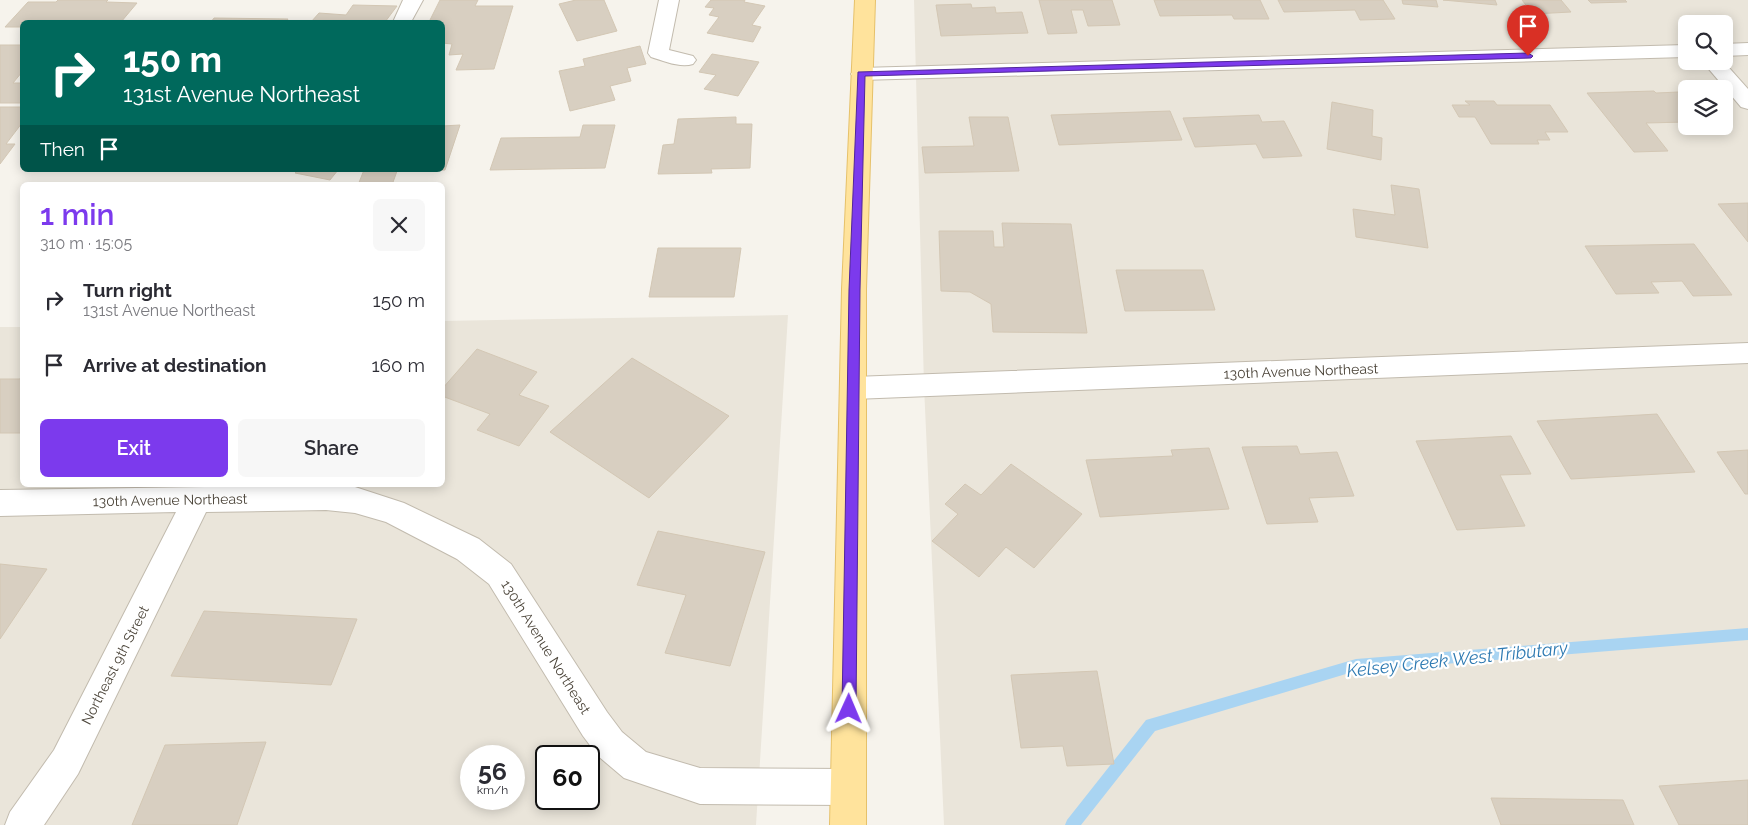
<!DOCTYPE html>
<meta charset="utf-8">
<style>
:root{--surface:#fff;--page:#f7f7f7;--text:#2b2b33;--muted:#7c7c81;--accent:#7c3aed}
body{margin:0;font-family:Raleway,sans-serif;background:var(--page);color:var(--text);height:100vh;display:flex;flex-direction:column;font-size:19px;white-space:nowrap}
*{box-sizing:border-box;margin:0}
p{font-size:16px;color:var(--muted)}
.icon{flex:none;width:28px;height:28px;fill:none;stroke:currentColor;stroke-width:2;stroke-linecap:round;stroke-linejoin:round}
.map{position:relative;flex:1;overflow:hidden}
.panel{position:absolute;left:20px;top:182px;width:425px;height:305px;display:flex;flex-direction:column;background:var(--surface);border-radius:8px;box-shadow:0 2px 12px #0003}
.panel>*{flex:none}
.hud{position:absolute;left:20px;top:20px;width:425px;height:152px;border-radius:8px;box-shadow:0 2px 12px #0003;background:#00695c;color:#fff;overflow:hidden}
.tools{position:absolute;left:1678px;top:15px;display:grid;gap:10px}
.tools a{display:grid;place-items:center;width:55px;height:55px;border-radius:8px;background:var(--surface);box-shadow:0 2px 12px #0003;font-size:25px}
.speed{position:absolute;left:460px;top:745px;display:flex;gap:10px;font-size:25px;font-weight:700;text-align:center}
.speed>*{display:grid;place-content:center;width:65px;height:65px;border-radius:50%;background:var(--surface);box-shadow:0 2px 12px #0003;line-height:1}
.speed small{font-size:12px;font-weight:400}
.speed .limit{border:2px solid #111;border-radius:8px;background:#fff;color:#111}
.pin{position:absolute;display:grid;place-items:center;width:42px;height:42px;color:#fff;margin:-51px -21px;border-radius:50% 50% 50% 0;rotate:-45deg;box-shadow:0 0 5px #0007}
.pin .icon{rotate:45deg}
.me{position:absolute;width:55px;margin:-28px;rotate:1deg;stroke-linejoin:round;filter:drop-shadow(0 0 4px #0008)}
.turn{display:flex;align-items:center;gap:18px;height:105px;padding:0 20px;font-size:22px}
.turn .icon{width:65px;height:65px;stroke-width:2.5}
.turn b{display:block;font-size:35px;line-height:42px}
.then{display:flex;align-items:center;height:48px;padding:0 20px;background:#0003;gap:10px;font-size:19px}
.round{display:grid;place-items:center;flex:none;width:52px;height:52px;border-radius:8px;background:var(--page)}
.summary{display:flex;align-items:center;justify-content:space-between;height:85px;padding:0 20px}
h1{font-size:30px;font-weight:600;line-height:38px;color:var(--accent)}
.button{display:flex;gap:10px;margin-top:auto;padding:10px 20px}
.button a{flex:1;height:58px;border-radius:8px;background:var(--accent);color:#fff;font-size:20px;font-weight:600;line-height:58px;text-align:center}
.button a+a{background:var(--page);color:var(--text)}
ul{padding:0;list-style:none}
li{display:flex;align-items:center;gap:15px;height:65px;padding:0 20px}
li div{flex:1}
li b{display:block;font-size:19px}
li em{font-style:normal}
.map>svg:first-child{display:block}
</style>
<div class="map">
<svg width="1748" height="825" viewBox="0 0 1748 825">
<rect width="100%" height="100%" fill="#f6f3ec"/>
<path fill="#eae5da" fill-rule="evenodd" d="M914 0H1748V825H944L924 386ZM1686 24H1724V61H1686ZM1686 89H1724V126H1686Z
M788 315 756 825H0V327H22V485H442L443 321ZM471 756H514V799H471ZM546 756H589V799H546Z"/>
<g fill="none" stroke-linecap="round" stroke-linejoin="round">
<path fill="#a9d4f2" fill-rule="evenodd" d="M1748 628V640L1356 671 1155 731 1081 825H1065L1067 820 1146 720 1356 659Z"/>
</g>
<path fill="#d8cfc1" stroke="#d3c7b4" d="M58 0H108L106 2 137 3 121 22H22V27H5L28 2H56Z
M440 0H478L475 6H513L494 69 456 70 463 54 449 55 452 44 442 43V22H429Z
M576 0H604L617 31 577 41 559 4Z
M711 0H745L744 2 765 6 752 25 761 27 753 42 707 33 719 17 709 15 714 8 705 7Z
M1039 0H1112L1120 25 1088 26 1083 10H1071L1077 33 1048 34Z
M1154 0H1260L1269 19H1234L1232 15 1160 16Z
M1278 0H1383L1395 19 1360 20 1355 10 1284 12Z
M1402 0H1436L1438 7 1403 4Z
M1443 0H1495L1497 5Z
M1522 0H1561L1571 12 1533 14Z
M1588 0H1625L1627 2 1591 3Z
M971 4 972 8 995 7 996 13 1022 12 1028 33 941 36 936 5Z
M353 5 397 6 385 22H311L319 13 346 15Z
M214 18 288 19 286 22H211Z
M0 45H22V72L13 83H22V103H0Z
M640 46 646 64 627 68 631 81 610 86 615 100 570 111 559 71 585 66 583 59Z
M712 54 759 62 738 96 704 89 716 75 699 72Z
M1654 91 1656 93 1679 92 1686 101V122L1646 123 1668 151 1634 152 1587 93Z
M1465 101H1494L1497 105H1550L1568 132H1545L1550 140H1537L1539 144H1491L1475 117H1459L1452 105H1470Z
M1332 102 1373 110 1372 136 1382 138 1381 160 1327 149Z
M0 107H22V123L6 144H15L0 164Z
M1170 111 1182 140 1059 145 1051 115Z
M1259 115 1262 122 1284 121 1302 156 1263 158 1256 144 1195 147 1183 118Z
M736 117V124H752L750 168 711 169 712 173 658 174 663 145 674 144 678 119Z
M969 117H1008L1019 171 925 173 922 147 974 146Z
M460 125 445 170 397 171 392 185H358L364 170H442V126Z
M583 125H615L605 168 490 170 501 138 580 137Z
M298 170H338L330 180 295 173Z
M1391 185 1419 189 1428 248 1356 237 1353 209 1395 215Z
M1748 203V242L1718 204Z
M1002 223 1071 224 1087 333 993 332 991 304 970 292 941 291 939 231H993L994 247H1004Z
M1694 244 1732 295 1693 296 1682 281 1651 282 1659 293 1616 294 1585 246Z
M658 248H741L734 297H649Z
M1116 270H1203L1215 310 1125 311Z
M477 349 537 372 519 395 549 406 519 446 477 430 490 414 442 396V389Z
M632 358 729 416 649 498 550 432Z
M22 374V433H0V379H20Z
M1657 414 1695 472 1571 479 1537 421Z
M1511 436 1531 474 1500 475 1525 526 1457 530 1416 441Z
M1297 446 1300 454 1337 452 1354 496 1309 498 1318 522 1267 524 1242 447Z
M1209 448 1229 509 1100 517 1086 460 1173 456 1171 450Z
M1748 450V494H1745L1717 452Z
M1011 464 1082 514 1034 568 1006 547 979 577 932 541 958 514 945 504 965 484 981 495Z
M658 531 765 552 730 666 665 653 686 595 637 585Z
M0 564 47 569 0 639Z
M204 611 357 619 331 685 171 676Z
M1097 671 1114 764 1067 766 1063 746 1021 748 1011 675Z
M266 742 237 825H132L165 745Z
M1748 780V825H1679L1659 786Z
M1491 798 1623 800 1634 825H1501Z"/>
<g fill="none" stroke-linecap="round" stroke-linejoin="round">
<defs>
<path id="minor" d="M403 0H423L411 22H393Z
M659 0H679L669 50 693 56 696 60 693 64C680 68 664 61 651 57L648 53Z
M1748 43V55L1724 56V44Z
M1686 45V57L861 80 854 78 851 74 854 70 861 68Z
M1702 61H1723L1748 89V109L1741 107Z
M1748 343V363L854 399 844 396 841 388 844 380 854 377Z
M332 485 355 487 404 503 479 539 511 564 607 712 622 732 646 752 700 768 848 769 860 775 866 787 860 799 848 805 700 804 624 778 598 756 583 736 489 584 457 559 386 522 355 513 326 510 206 512 78 774 44 825H5L10 812 54 750 176 512 0 516V490Z"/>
<path id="major" d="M855 0H875L866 289V825H830L842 289Z"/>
</defs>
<use href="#minor" stroke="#c2bbae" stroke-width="2"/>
<use href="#major" stroke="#e6c16a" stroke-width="2"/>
<use href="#minor" fill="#fff" fill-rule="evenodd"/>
<use href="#major" fill="#ffe39c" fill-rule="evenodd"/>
</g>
<path fill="#7c3aed" stroke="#51269a" d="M1528 53 1533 56 1531 58 865 76 860 290 856 709 854 714 849 716 844 714 842 709 849 290 858 72Z"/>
<g text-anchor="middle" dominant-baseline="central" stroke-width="4.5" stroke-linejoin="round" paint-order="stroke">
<g font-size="14" fill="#4b4439" stroke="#fff">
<text transform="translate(1301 371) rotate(-2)">130th Avenue Northeast</text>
<text transform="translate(170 500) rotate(-1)">130th Avenue Northeast</text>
<text transform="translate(546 647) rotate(58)">130th Avenue Northeast</text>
<text transform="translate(115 665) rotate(-63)">Northeast 9th Street</text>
</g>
<g font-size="18" font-style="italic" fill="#2e7ab2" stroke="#fff">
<text transform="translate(1457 659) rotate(-6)">Kelsey Creek West Tributary</text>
</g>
</g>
</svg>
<div class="tools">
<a><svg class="icon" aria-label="search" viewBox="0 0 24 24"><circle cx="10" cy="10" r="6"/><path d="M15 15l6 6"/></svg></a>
<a><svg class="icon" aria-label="layers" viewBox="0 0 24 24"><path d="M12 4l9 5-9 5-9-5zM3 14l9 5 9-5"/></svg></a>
</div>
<div class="speed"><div>56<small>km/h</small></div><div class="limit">60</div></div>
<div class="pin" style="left:1528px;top:56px;background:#d93025"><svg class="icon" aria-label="arrive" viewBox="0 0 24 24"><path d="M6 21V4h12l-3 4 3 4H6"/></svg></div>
<svg class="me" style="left:849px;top:709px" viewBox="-20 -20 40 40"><path d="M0-17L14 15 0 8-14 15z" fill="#7c3aed" stroke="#fff" stroke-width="4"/></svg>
<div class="hud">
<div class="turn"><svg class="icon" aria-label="right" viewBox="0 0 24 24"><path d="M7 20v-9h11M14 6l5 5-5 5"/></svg><div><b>150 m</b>131st Avenue Northeast</div></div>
<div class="then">Then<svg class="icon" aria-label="arrive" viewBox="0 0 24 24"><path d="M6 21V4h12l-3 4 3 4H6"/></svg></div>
</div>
<section class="panel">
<div class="summary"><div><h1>1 min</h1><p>310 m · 15:05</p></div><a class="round"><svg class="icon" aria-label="close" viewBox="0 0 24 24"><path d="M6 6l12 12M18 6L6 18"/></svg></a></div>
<ul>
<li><svg class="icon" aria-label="right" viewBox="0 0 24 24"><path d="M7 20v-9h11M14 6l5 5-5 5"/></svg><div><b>Turn right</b><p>131st Avenue Northeast</p></div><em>150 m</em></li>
<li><svg class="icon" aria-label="arrive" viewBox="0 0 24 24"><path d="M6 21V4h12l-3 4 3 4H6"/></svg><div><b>Arrive at destination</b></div><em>160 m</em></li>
</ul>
<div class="button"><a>Exit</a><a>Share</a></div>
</section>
</div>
